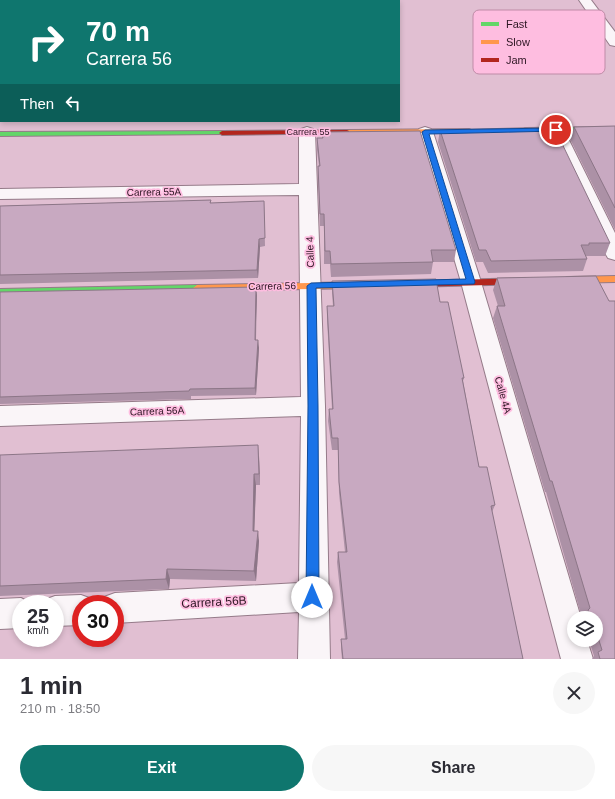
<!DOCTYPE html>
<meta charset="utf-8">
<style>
:root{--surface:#fff;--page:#f7f7f7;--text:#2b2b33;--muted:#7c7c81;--accent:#0f766e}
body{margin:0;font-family:Helvetica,sans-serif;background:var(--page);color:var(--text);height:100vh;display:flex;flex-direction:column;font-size:15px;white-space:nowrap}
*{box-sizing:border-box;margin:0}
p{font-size:13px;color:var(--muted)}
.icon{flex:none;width:22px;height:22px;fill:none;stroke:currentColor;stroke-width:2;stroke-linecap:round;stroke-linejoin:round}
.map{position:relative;height:659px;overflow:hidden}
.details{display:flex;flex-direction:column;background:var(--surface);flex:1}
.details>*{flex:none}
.banner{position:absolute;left:0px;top:0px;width:400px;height:122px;box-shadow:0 2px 6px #0003;background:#0f766e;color:#fff;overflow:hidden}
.buttons{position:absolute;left:567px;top:611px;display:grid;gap:8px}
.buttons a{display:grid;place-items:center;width:36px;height:36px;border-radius:50%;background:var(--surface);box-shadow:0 2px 6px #0003;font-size:20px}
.speed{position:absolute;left:12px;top:595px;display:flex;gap:8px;font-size:20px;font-weight:700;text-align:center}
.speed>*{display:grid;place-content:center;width:52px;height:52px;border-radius:50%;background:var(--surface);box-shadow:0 2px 6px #0003;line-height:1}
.speed small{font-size:10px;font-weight:400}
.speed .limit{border:6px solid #d22;background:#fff;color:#111}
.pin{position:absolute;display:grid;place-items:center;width:34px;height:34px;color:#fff;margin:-17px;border:2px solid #fff;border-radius:50%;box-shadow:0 1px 4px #0007}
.me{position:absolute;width:44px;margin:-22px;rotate:0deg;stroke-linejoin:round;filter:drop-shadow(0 0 3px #0008)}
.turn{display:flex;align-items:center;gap:14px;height:84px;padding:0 20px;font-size:18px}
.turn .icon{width:52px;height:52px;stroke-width:2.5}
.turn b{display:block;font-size:28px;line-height:34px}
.then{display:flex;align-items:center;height:38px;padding:0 20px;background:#0003;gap:8px;font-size:15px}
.round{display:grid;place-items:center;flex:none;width:42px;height:42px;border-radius:21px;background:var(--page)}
.headline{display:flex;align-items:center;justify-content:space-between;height:68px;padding:0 20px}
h1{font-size:24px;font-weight:700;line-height:30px}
.action{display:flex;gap:8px;margin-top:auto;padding:8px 20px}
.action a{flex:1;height:46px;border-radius:24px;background:var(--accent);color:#fff;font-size:16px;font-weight:700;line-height:46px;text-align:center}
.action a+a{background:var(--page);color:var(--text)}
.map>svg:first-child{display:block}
</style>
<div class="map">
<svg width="615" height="659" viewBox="0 0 615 659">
<rect width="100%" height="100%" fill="#e1bfd2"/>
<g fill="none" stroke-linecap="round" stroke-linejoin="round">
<defs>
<path id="lane" d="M213 1 214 0"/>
<path id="street" d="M579 0H591L615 32V46L610 45Z
M556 125 562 127 564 130 615 233V260L608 258 605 253 548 130 550 127Z
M307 127 313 129 315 132 325 406 330 659H298L299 612 115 623V604H102L104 597 115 593 299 583 301 416 0 426V406L301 397 299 195 0 199V189L299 184V132L301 129Z
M425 127 431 129 433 132 481 282 581 618H574V640H587L593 659H561L461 282 417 132 419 129Z
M81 595 92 599 94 604H81V625L55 626V604H43L44 600 55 596Z
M21 598 32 604H21V628L0 629V599Z"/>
<path id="fast" d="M615 127V131L525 132 522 130 525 128Z
M222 131 224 132V134L0 136V132Z
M197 285 201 288 197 291 0 295V289Z"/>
<path id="slow" d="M469 129 471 130V132L347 134 344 132 347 130Z
M615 276V282L567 283 563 280 567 277Z
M363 282 367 285 363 288 197 291 193 288 197 285Z"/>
<path id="jam" d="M347 130 349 131V133L222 135 219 133 222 131Z
M525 278 529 281 525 284 407 287 403 284 407 281Z"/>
</defs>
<use href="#lane" stroke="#957b89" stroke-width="16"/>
<use href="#street" stroke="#957b89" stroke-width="2"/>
<use href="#fast" stroke="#957b89" stroke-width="2"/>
<use href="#slow" stroke="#957b89" stroke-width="2"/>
<use href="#jam" stroke="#957b89" stroke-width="2"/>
<use href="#lane" stroke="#faf5f8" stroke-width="14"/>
<use href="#street" fill="#faf5f8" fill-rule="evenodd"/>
<use href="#fast" fill="#63d668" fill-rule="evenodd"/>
<use href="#slow" fill="#ff974d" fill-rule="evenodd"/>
<use href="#jam" fill="#b3261e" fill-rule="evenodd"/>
</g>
<path fill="#ac91a6" d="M615 126V230L570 139 574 127Z
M440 130 610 243 605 256H586L587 259 583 271 488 273 483 262H476L438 142Z
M322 132 456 250 454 262H433L431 274 331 277 330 264H324V226H320L318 178V166H319L317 150V138H322Z
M211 200V203L264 201 265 246 260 247 258 278 0 284V206Z
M497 278 615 659H592L594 656 589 640H596V618H582L546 492H545L493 318 497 306H498L493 290Z
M332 281 440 302 464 378 463 381 479 467 495 505 492 512 523 659H342L341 648V639H345L337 562 338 552H345L339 493 338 450H332L328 421 329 409H332L327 319V306H333L332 293Z
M0 292 257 295 256 340 259 348 256 395 191 396V399L0 404Z
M0 455 259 456 260 485H256L254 531 259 541 256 581 170 579 169 589 0 596Z"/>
<path fill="#8c7687" d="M259 239 260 247 258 278 257 270Z
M256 287 257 295 255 348V340Z
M258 340 259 348 256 395 255 388Z
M258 445 259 456 260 485 259 474Z
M254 474 256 485 254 541 253 531Z
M258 531 259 541 256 581 254 571Z
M167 569 170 579 169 589 166 579Z"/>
<path fill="#c8a9c1" stroke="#8c7687" d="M615 126V208L574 127Z
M554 127 610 243H589V245H581L587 259 491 261 486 250H479L440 130Z
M420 131 456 250H431L433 262 331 264 330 251H325L324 214H320L318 166H320L317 138H323L322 132Z
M211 200 210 203 264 201 265 238 259 239 257 270 0 275V206Z
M596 276 609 301H615V659H600L598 652 602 650 596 631V618H591L588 610 590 608 552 481H550L497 306H505L497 278Z
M436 279 440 302H448L464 378H462L479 467H487L495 505 491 506 523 659H343L341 639H347L338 552H347L339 482 338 438H332L329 409H333L327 306H334L332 281Z
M256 287 255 340H258L255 388 190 389 189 391 0 397V292Z
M258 445 259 474H254L253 531H258L254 571 167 569 166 579 0 586V455Z"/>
<path fill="#1a73e8" stroke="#114b97" d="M556 128 559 130 558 131 429 134 475 282 474 284 316 288 318 406 319 597 317 601 312 603 308 601 306 597 308 406 307 286 311 283 466 279 422 132 425 130Z"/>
<g text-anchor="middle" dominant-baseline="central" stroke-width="3.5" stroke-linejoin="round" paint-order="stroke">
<g font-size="9" fill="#2d1623" stroke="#febde0">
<text x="308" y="132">Carrera 55</text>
</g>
<g font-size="10" fill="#2d1623" stroke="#febde0">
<text transform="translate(154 192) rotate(-1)">Carrera 55A</text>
<text transform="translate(310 252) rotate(-92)">Calle 4</text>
<text transform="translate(272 286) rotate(-1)">Carrera 56</text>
<text transform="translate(503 395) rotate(74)">Calle 4A</text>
<text transform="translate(157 411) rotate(-2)">Carrera 56A</text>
</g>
<g font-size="12" fill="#2d1623" stroke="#febde0">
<text transform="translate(214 602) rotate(-3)">Carrera 56B</text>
</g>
</g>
<rect x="473" y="10" width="132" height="64" rx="6" fill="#febde0" stroke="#bf8ba7" stroke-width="1"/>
<rect x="481" y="22" width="18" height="4" fill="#63d668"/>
<rect x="481" y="40" width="18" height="4" fill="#ff974d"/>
<rect x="481" y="58" width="18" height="4" fill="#b3261e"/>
<g font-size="11" fill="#2d1623">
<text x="506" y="28">Fast</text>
<text x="506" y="46">Slow</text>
<text x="506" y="64">Jam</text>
</g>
</svg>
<div class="buttons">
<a><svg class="icon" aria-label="layers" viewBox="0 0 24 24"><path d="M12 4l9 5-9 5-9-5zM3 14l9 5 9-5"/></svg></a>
</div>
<div class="speed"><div>25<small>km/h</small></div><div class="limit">30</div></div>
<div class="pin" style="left:556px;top:130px;background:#d93025"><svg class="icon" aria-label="arrive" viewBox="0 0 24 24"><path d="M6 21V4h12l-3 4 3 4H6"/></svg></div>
<svg class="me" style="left:312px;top:597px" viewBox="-20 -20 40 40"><circle r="19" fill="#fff"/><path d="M0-13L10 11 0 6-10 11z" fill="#1a73e8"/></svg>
<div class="banner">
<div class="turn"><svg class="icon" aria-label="right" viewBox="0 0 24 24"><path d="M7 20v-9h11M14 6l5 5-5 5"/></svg><div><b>70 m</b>Carrera 56</div></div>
<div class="then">Then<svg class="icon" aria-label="left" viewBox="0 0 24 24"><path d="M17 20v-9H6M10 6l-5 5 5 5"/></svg></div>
</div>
</div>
<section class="details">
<div class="headline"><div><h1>1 min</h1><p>210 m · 18:50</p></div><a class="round"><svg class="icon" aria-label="close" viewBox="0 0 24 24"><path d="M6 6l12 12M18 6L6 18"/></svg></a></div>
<div class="action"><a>Exit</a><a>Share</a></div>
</section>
